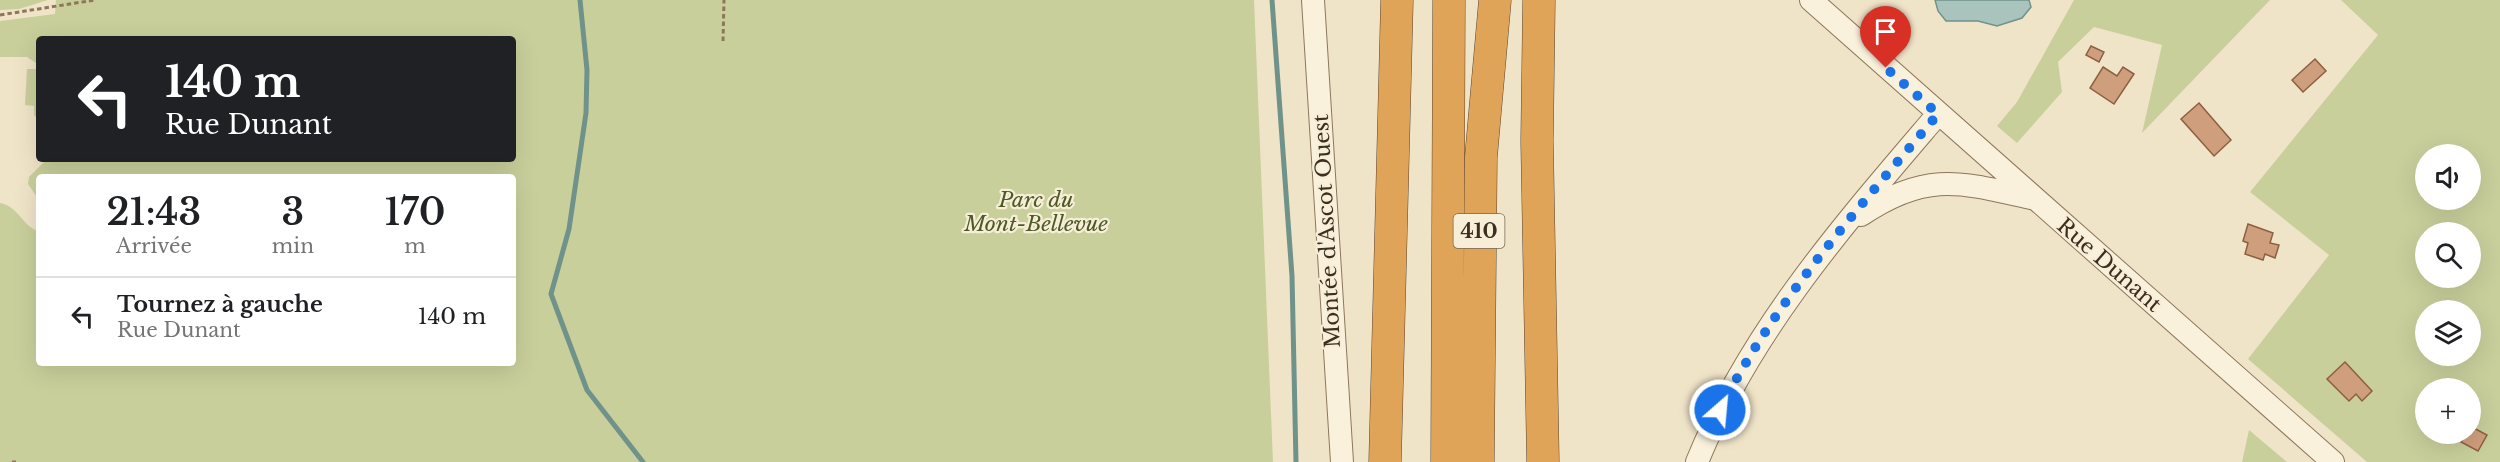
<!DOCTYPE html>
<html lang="fr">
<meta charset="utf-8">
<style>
:root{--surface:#fff;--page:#f2f2f2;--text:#202124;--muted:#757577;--line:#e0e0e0}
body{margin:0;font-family:"Libre Baskerville",serif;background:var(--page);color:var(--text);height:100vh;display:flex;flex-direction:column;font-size:22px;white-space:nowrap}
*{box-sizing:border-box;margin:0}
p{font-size:20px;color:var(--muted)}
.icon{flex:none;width:33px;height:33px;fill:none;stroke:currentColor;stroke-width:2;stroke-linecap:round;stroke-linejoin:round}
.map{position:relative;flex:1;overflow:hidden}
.sheet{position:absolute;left:36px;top:174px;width:480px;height:192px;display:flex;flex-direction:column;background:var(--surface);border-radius:6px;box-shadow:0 6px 24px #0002}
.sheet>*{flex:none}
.guide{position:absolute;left:36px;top:36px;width:480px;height:126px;border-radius:6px;box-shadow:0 6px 24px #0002;background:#202124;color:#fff;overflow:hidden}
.fabs{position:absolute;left:2415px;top:144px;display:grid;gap:12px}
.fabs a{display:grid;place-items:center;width:66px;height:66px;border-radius:50%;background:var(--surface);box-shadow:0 6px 24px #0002;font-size:30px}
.pin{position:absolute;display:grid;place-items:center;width:51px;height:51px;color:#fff;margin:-62px -26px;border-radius:50% 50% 50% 0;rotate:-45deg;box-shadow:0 0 6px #0007}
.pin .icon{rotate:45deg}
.me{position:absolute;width:66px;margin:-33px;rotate:27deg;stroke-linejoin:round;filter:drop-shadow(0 0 4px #0008)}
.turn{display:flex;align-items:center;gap:21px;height:126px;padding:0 30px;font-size:27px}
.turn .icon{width:78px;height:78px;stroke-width:2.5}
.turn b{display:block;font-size:42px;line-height:51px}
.eta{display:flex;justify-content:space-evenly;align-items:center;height:102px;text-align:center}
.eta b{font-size:36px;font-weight:600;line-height:42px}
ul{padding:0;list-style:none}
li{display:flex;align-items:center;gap:18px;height:78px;padding:0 30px;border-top:2px solid var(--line)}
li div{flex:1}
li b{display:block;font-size:22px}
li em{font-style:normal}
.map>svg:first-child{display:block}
</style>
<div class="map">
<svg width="2500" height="462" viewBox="0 0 2500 462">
<rect width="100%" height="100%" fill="#f0e4c8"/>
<path fill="#c9cf9b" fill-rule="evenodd" d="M0 0H48L19 9 0 10Z
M56 0H1254L1273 462H0V203C19 206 23 228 39 231V363H513V177H39V200L28 184 29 177 47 159H513V39H39V65L27 57H0V21L55 14Z
M2074 0H2270L2142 133 2162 45 2094 27 2058 62 2062 92 2017 143 1997 126 2017 102Z
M2341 0H2500V462H2367L2248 359 2329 255 2250 192 2378 35ZM2426 154H2470V200H2426ZM2426 232H2470V278H2426ZM2426 310H2470V356H2426ZM2426 388H2470V434H2426Z
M27 69H39V121L34 115V106L25 105Z
M2249 430 2287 462H2242Z"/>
<path fill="#a9c4bc" stroke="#6f938a" stroke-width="1.5" d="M1935 0H2029L2031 7 2022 18 1997 26 1978 21H1946L1938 11Z"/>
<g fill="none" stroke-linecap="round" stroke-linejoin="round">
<path stroke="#6f938a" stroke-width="5" d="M580 0 587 70 586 113 569 229 551 294 587 390 643 462
M1272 0 1292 276 1296 462"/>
</g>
<path fill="#cf9f7d" stroke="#8d5f41" stroke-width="1.5" d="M2091 46 2104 52 2099 62 2086 55Z
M2315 59 2326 71 2303 92 2292 80Z
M2103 67 2117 76 2123 67 2134 74 2114 104 2090 88Z
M2199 103 2231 140 2214 156 2181 119Z
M2248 224 2273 233 2270 243 2279 245 2275 258 2265 254 2263 260 2245 254 2248 243 2243 241Z
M2345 362 2372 391 2362 401 2356 394 2349 401 2327 379Z
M2470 426 2487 435 2478 451 2461 442 2466 434H2470Z"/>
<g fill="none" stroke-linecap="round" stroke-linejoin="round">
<defs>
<path id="tertiary" d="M1313 0 1342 462
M1811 0 2333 462
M1861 215C1926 171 1960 182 2031 198
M1697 462C1751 329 1846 222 1938 114"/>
<path id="motorway" d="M1539 0 1537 141 1543 462
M1385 462 1397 0
M1447 462 1449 0
M1478 462 1481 157 1495 0"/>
</defs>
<use href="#tertiary" stroke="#8d765c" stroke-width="24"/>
<use href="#motorway" stroke="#5b4430" stroke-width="33"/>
<path stroke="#8d765c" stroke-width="3" stroke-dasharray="4.5 3" stroke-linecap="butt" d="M0 15 95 0
M723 41 724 0
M12 462H16"/>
<use href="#tertiary" stroke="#faf1dc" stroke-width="22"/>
<use href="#motorway" stroke="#e0a458" stroke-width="32"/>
</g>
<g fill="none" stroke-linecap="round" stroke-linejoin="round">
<path stroke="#1a73e8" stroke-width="10" stroke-dasharray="0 18" d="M1720 410C1775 300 1859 208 1938 114L1886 68"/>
</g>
<g text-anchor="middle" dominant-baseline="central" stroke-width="4.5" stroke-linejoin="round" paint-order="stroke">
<rect fill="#f7eed8" stroke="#756857" stroke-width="1.5" x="1453.5" y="214" width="51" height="34" rx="4.5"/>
<g font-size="20" font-weight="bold" fill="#3d2e20">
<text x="1479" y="231">410</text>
</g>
<g font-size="21" font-style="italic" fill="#4d5a26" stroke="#f7eed8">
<text x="1036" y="200">Parc du<tspan x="1036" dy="24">Mont-Bellevue</tspan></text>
</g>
<g font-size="21" fill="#3d2e20" stroke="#f7eed8">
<text transform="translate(1327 231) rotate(-93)">Montée d'Ascot Ouest</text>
<text transform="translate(2109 265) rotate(41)">Rue Dunant</text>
</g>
</g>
</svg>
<div class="fabs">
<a><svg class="icon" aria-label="sound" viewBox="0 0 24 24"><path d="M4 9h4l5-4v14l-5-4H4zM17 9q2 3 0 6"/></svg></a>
<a><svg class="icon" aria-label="search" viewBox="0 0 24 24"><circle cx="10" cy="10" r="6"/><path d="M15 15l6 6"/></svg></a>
<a><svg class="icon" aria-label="layers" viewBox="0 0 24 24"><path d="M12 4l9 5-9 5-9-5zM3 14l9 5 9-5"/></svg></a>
<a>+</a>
</div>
<div class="pin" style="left:1886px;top:68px;background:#d93025"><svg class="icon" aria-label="arrive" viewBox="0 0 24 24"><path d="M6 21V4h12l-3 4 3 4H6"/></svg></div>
<svg class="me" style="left:1720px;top:410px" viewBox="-20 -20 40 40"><circle r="17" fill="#1a73e8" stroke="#fff" stroke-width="3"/><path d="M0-11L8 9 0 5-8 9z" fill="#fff"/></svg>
<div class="guide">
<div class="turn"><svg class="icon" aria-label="left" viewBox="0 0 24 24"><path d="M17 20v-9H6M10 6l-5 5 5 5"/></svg><div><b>140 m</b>Rue Dunant</div></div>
</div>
<section class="sheet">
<div class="eta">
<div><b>21:43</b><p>Arrivée</p></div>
<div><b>3</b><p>min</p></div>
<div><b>170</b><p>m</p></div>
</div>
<ul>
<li><svg class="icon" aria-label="left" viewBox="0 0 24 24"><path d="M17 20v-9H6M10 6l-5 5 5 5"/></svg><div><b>Tournez à gauche</b><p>Rue Dunant</p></div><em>140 m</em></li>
</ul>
</section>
</div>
